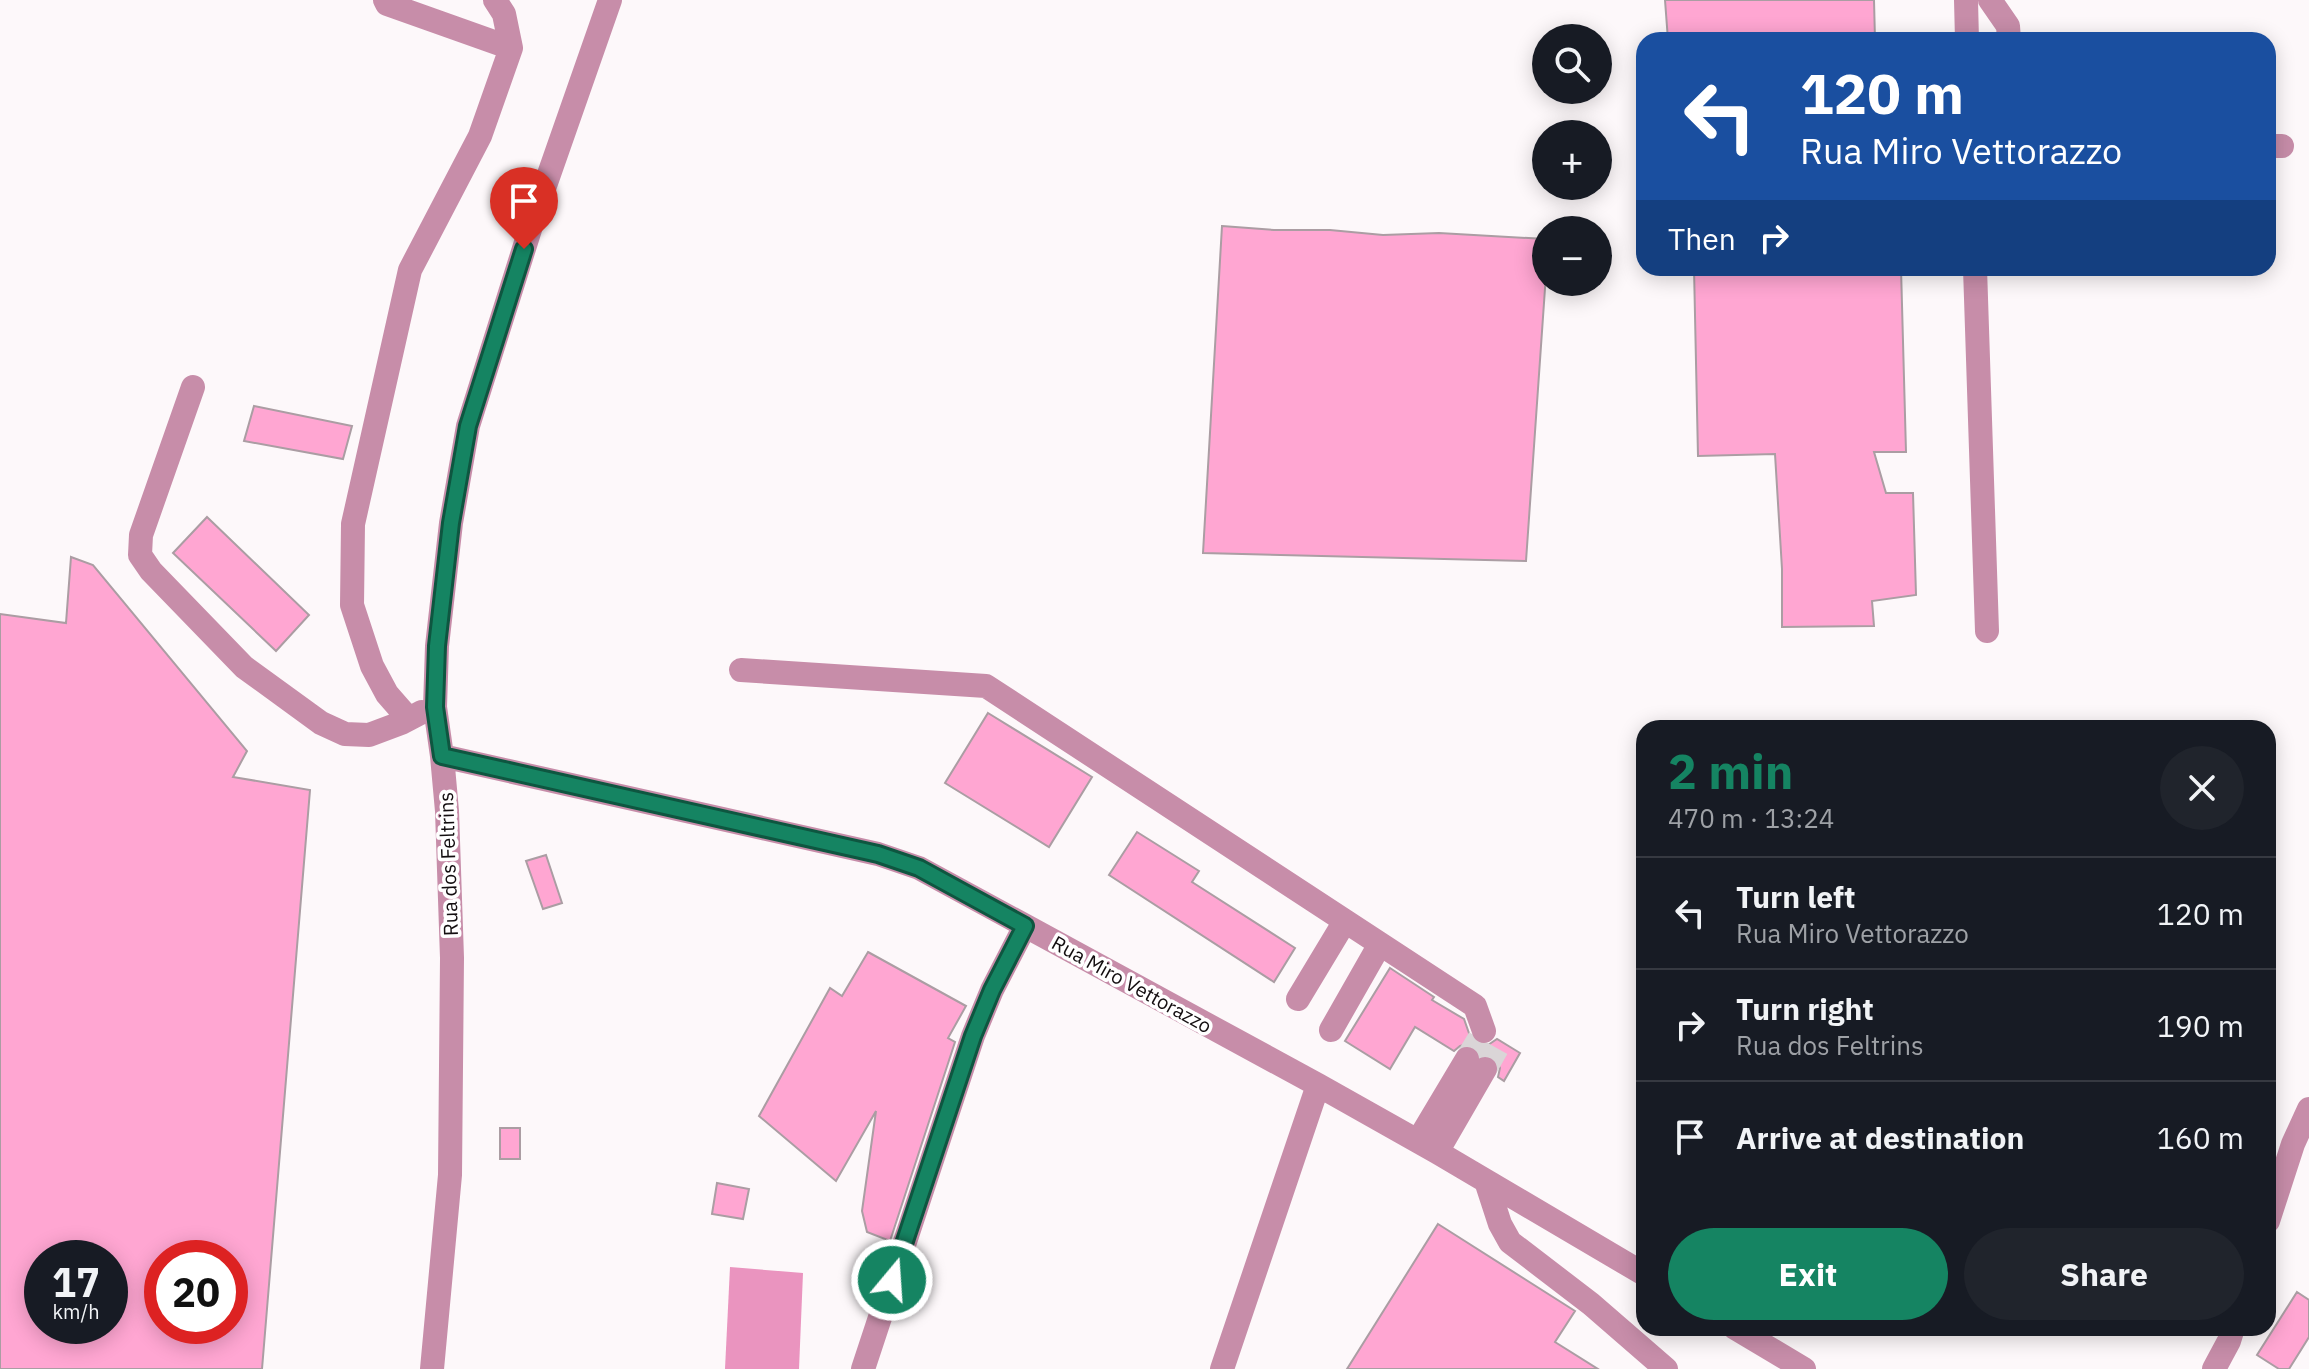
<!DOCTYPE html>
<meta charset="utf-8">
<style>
:root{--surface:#171b24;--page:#20242c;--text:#f1f3f6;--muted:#9ea1a6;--line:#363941;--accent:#158462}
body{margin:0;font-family:"IBM Plex Sans",sans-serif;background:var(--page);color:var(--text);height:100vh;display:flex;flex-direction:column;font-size:30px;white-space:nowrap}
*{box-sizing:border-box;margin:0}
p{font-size:26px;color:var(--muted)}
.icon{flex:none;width:44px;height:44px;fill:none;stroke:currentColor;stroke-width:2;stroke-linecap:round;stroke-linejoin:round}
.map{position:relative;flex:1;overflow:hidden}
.panel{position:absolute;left:1636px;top:720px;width:640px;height:616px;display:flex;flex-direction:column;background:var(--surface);border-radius:24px;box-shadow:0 4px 20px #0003}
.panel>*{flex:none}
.guide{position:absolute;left:1636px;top:32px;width:640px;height:244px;border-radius:24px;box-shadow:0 4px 20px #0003;background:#1a4fa0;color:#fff;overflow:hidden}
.fabs{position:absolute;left:1532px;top:24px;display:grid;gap:16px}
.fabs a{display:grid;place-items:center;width:80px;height:80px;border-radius:50%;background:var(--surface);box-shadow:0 4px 20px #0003;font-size:40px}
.speed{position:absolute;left:24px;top:1240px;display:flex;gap:16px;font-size:40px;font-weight:700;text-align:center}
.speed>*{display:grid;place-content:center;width:104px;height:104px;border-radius:50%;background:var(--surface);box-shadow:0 4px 20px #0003;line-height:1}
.speed small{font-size:20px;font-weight:400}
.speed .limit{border:12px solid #d22;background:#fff;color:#111}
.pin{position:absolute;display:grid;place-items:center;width:68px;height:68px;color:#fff;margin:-82px -34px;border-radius:50% 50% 50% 0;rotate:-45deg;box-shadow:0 0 8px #0007}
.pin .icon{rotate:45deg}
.me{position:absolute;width:88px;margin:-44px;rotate:18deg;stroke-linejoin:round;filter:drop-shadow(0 0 6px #0008)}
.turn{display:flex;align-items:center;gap:28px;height:168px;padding:0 32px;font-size:36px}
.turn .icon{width:104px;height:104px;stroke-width:2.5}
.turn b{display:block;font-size:56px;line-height:68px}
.then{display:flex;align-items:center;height:76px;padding:0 32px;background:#0003;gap:16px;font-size:30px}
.round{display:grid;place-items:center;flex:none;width:84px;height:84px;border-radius:42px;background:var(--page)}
.summary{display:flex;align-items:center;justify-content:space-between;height:136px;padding:0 32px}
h1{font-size:48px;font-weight:700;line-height:60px;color:var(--accent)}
.action{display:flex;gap:16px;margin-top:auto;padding:16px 32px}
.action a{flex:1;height:92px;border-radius:48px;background:var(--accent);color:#fff;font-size:32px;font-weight:700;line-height:92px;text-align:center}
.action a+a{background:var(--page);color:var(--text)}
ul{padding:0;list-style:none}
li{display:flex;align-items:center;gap:24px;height:112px;padding:0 32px;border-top:2px solid var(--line)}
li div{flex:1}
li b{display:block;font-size:30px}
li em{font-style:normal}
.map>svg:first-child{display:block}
</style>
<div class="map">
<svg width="2309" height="1369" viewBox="0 0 2309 1369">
<rect width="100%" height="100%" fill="#fdf8fa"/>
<path fill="#ea94bf" d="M730 1267 803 1273 799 1369H725Z"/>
<path fill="#ffa6d2" stroke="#ab9da3" stroke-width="2" fill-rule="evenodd" d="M1665 0H1874L1875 40H1668Z
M1222 226 1274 230H1330L1383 235 1439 233 1546 239V274L1526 561 1203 553Z
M1694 268H1901L1906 452H1874L1886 493H1913L1916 595 1872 601 1874 626 1782 627V569L1775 454 1698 456Z
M254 406 352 426 343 459 244 441Z
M207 517 309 615 276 651 173 553Z
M71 557 93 565 247 751 233 777 310 790 262 1369H0V614L66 623ZM42 1258H110V1326H42ZM162 1258H230V1326H162Z
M988 713 1092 777 1049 847 945 783Z
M1137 832 1199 871 1192 882 1295 948 1274 982 1109 875Z
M546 855 562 903 543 909 526 861Z
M868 952 966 1006 948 1038 955 1042 890 1241 867 1232 862 1211 876 1111 836 1181 759 1116 830 988 842 996Z
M1390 968 1434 997 1432 1000 1464 1019 1470 1036 1475 1043 1488 1045 1497 1039 1520 1053 1504 1081 1498 1077 1500 1068 1493 1056 1481 1055 1475 1047 1468 1044 1460 1046 1454 1051 1415 1027 1390 1069 1345 1041Z
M500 1128H520V1159H500Z
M717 1183 749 1189 743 1219 712 1214Z
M1438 1224 1575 1311 1555 1342 1598 1369H1347Z
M2297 1292 2309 1300V1337L2289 1369H2279L2257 1355Z"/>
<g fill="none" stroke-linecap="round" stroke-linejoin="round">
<path stroke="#dad5d7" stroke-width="24" stroke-dasharray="24 12" stroke-linecap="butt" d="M1467 1059 1484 1031
M1485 1069 1501 1041"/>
<path stroke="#c78da9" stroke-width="24" d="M385 0 387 4 511 48
M1966 0 1967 40
M1990 0 2008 26 2009 40
M2268 146H2282
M1975 268 1987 631
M193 387 141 535 140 555 151 571 244 667 321 723 345 734 369 735 401 723 422 712
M741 670 986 686 1475 1006 1484 1031
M408 718 387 694 372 666 352 605 353 524 410 270 480 136 511 48 504 14 495 0
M442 756 878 854 919 868 1318 1085 1437 1152 1644 1274
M1298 999 1345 921
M1331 1030 1380 944
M1418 1141 1467 1059
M1437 1152 1485 1069
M1486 1181 1500 1224 1510 1242 1591 1304 1666 1369
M2268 1221 2293 1144 2309 1109
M1735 1328 1804 1369
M432 1369 450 1175 452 958 447 811 442 756 435 707 437 646 451 523 468 426 533 220 610 0
M863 1369 973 1036 992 990 1025 926
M1222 1369 1318 1085
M2214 1369 2229 1341 2233 1328"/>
</g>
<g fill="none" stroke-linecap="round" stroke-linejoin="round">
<defs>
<path id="route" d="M524 249 468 426 451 523 437 646 435 707 442 756 878 854 919 868 1025 926 992 990 973 1036 892 1280"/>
</defs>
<use href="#route" stroke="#0e5640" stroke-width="20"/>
<use href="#route" stroke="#158462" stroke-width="14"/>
</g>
<g text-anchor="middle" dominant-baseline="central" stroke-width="7" stroke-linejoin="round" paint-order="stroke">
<g font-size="20" fill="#130e10" stroke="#fff">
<text transform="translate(448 864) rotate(-92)">Rua dos Feltrins</text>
<text transform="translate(1132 984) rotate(29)">Rua Miro Vettorazzo</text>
</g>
</g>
</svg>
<div class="fabs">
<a><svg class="icon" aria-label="search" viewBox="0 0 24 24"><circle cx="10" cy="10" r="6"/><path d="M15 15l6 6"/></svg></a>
<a>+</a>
<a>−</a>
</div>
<div class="speed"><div>17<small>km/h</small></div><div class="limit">20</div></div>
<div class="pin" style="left:524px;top:249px;background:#d93025"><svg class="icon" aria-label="arrive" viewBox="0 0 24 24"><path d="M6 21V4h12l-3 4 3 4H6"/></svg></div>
<svg class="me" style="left:892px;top:1280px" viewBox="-20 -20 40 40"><circle r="17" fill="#158462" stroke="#fff" stroke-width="3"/><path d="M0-11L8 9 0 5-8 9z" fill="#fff"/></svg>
<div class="guide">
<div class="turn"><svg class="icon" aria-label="left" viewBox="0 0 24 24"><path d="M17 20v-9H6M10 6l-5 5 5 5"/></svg><div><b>120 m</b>Rua Miro Vettorazzo</div></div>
<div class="then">Then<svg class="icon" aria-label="right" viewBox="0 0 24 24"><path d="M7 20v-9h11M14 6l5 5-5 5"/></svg></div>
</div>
<section class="panel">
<div class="summary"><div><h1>2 min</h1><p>470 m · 13:24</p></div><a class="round"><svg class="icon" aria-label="close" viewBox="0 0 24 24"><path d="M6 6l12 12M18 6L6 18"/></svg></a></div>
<ul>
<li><svg class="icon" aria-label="left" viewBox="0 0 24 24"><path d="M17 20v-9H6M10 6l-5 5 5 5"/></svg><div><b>Turn left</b><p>Rua Miro Vettorazzo</p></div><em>120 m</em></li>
<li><svg class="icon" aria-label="right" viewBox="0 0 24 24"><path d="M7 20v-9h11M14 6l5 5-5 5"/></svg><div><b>Turn right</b><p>Rua dos Feltrins</p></div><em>190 m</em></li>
<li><svg class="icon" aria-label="arrive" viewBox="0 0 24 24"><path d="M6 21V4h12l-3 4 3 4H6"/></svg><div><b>Arrive at destination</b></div><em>160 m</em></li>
</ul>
<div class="action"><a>Exit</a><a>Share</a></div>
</section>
</div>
